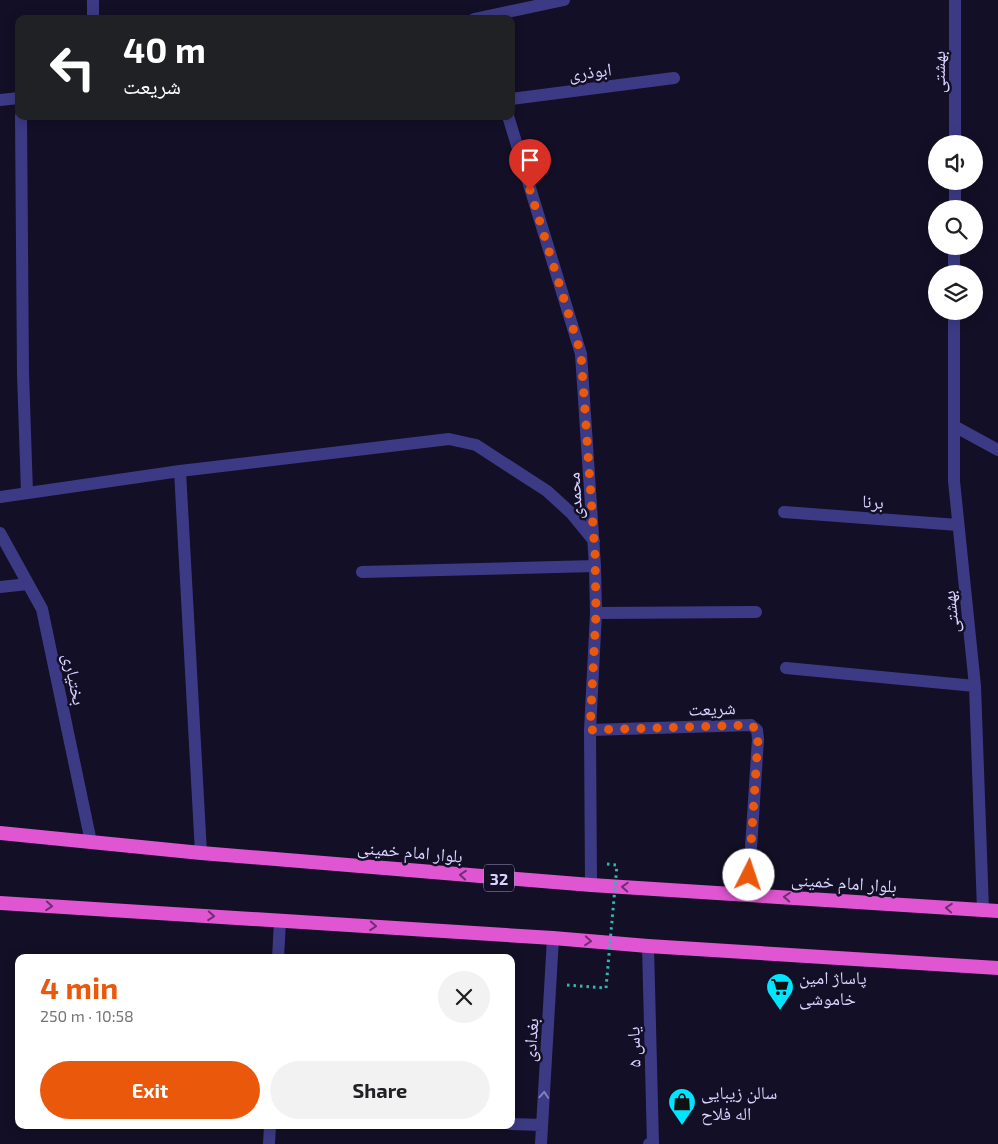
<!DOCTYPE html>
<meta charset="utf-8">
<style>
:root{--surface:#fff;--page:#f2f2f2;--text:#202124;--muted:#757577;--accent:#ea580c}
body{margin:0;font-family:"Exo 2","Noto Naskh Arabic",sans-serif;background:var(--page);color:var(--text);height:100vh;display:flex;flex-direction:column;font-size:19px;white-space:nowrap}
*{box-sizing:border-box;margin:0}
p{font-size:16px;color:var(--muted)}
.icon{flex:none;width:28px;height:28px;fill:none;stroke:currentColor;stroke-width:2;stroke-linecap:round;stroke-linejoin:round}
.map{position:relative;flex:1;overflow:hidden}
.details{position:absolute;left:15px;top:954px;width:500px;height:175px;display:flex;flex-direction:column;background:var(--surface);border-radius:10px;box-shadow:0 2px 12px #0003}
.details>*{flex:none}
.top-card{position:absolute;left:15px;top:15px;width:500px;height:105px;border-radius:10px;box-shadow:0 2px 12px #0003;background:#202124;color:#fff;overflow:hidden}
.tools{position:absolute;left:928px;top:135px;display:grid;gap:10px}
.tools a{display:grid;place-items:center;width:55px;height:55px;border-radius:50%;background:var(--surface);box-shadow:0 2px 12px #0003;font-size:25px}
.pin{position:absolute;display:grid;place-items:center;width:42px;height:42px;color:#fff;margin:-51px -21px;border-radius:50% 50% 50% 0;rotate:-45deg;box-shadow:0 0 5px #0007}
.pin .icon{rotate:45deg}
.me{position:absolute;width:55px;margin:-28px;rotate:4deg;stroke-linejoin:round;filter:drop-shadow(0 0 4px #0008)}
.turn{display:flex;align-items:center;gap:18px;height:105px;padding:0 25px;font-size:22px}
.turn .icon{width:65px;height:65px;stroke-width:2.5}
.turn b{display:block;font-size:35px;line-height:42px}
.round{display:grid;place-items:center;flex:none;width:52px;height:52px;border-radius:26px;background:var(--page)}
.overview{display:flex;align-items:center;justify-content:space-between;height:85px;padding:0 25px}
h1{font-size:30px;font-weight:700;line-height:38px;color:var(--accent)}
.primary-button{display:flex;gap:10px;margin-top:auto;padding:10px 25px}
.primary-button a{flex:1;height:58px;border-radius:30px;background:var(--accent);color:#fff;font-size:20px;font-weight:700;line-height:58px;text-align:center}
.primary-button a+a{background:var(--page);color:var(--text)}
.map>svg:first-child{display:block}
</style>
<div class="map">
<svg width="998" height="1144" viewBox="0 0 998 1144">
<rect width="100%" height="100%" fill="#130f26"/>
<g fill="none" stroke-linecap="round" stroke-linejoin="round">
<path stroke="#2fb8b0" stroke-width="3" stroke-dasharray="2.5 4" stroke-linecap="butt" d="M607 864 617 865
M567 985 606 988"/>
<path stroke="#3d3a85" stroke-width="12" d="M93 0V19
M474 19 564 0
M511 99 674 78
M0 100 19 98
M21 116 23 373 27 493
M508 116 581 354 595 566 596 613 590 730 591 885
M955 144V0
M955 209V181
M954 274V246
M954 311V481L975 686 983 910
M954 426 998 450
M180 471 201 853
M0 497 180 471 449 439 476 445 547 491 571 513 594 541
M784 512 958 525
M0 533 42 609 91 842
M362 572 595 566
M0 587 28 584
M596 613 756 612
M786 668 975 686
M590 730 751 725 757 730 758 739 748 894
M648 946 653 1144H649
M278 958 280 921
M511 1124 542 1125
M269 1144 270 1125
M541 1144 553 938"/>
<path stroke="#e055d1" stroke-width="14" d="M0 833 201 853 591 885 998 911
M0 903 553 938 648 946 998 968"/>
<path stroke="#2fb8b0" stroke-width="3" stroke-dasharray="2.5 4" stroke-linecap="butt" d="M606 988 617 865"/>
</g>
<defs><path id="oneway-chevron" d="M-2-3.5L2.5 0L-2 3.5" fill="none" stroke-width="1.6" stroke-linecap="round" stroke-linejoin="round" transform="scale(1.25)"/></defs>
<g stroke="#6f2e73">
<use href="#oneway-chevron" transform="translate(463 875) rotate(-175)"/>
<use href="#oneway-chevron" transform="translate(625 887) rotate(-177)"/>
<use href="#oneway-chevron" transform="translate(787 897) rotate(-176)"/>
<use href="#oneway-chevron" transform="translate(49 906) rotate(4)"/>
<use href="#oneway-chevron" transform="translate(949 908) rotate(-176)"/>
<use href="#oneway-chevron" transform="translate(211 916) rotate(4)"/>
<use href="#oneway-chevron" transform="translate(373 926) rotate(4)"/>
<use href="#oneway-chevron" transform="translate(588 941) rotate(5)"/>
</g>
<use stroke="#837fbc" href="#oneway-chevron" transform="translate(544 1095) rotate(-86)"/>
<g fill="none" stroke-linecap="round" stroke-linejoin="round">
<path stroke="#ea580c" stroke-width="9" stroke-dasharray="0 16.2" d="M530 190 581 354 595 554 596 613 590 730 751 725 757 730 758 739 749 875"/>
</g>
<defs>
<symbol id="supermarket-pin" viewBox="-11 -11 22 30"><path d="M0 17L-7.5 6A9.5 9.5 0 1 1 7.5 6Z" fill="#00e5ff" stroke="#130f26"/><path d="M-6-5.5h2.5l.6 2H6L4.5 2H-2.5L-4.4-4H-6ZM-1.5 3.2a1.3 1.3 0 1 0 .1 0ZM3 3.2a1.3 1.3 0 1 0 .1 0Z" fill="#111"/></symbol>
<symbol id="shop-pin" viewBox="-11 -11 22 30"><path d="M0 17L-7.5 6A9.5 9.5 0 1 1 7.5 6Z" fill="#00e5ff" stroke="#130f26"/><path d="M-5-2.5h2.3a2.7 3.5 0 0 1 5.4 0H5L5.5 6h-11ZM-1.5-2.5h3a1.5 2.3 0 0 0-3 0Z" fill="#111"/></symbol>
</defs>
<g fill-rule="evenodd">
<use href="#supermarket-pin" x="764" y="971" width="32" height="43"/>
<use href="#shop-pin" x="666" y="1086" width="32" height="43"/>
</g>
<g text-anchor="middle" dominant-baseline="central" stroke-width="5" stroke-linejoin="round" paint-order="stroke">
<rect fill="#130f26" stroke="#9e99be" stroke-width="1" x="484" y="864.5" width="30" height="27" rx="4"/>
<g font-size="16" font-weight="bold" fill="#d9d4ff">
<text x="499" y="878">32</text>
</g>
<g font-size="18" fill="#d9d4ff" stroke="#130f26">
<text transform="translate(590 71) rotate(-7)">ابوذری</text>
<text transform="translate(938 72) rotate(-90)">بهشتی</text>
<text transform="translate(574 496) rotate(-94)">محمدی</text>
<text transform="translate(873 501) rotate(4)">برنا</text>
<text transform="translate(950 612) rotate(-96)">بهشتی</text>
<text transform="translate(75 679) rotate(78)">بختیاری</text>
<text transform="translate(712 708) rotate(-2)">شریعت</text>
<text transform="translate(410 851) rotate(5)">بلوار امام خمینی</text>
<text transform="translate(844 882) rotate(4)">بلوار امام خمینی</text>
<text transform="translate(530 1040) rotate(-86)">بغدادی</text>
<text transform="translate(633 1047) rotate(-92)">یاس ۵</text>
</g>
<g font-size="18" fill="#d9d4ff" stroke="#130f26" text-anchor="start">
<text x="799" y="977">پاساژ امین<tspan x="799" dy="21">خاموشی</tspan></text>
<text x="701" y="1092">سالن زیبایی<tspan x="701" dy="21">اله فلاح</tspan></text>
</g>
</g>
</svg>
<div class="tools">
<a><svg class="icon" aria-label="sound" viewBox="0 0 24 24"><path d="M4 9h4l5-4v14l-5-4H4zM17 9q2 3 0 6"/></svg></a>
<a><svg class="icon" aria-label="search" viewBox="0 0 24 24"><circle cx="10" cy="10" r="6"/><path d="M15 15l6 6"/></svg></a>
<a><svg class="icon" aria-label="layers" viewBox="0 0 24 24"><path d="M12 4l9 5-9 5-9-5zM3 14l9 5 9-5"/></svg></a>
</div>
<div class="pin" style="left:530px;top:190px;background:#d93025"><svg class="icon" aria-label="arrive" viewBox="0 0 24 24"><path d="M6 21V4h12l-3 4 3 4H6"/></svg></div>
<svg class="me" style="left:749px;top:875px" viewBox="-20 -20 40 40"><circle r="19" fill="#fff"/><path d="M0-13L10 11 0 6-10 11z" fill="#ea580c"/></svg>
<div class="top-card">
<div class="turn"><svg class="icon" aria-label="left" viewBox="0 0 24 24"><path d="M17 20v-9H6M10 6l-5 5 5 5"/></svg><div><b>40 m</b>شریعت</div></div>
</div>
<section class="details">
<div class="overview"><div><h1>4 min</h1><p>250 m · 10:58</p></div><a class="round"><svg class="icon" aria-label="close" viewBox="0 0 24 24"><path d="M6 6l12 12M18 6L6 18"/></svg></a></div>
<div class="primary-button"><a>Exit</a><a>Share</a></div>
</section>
</div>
